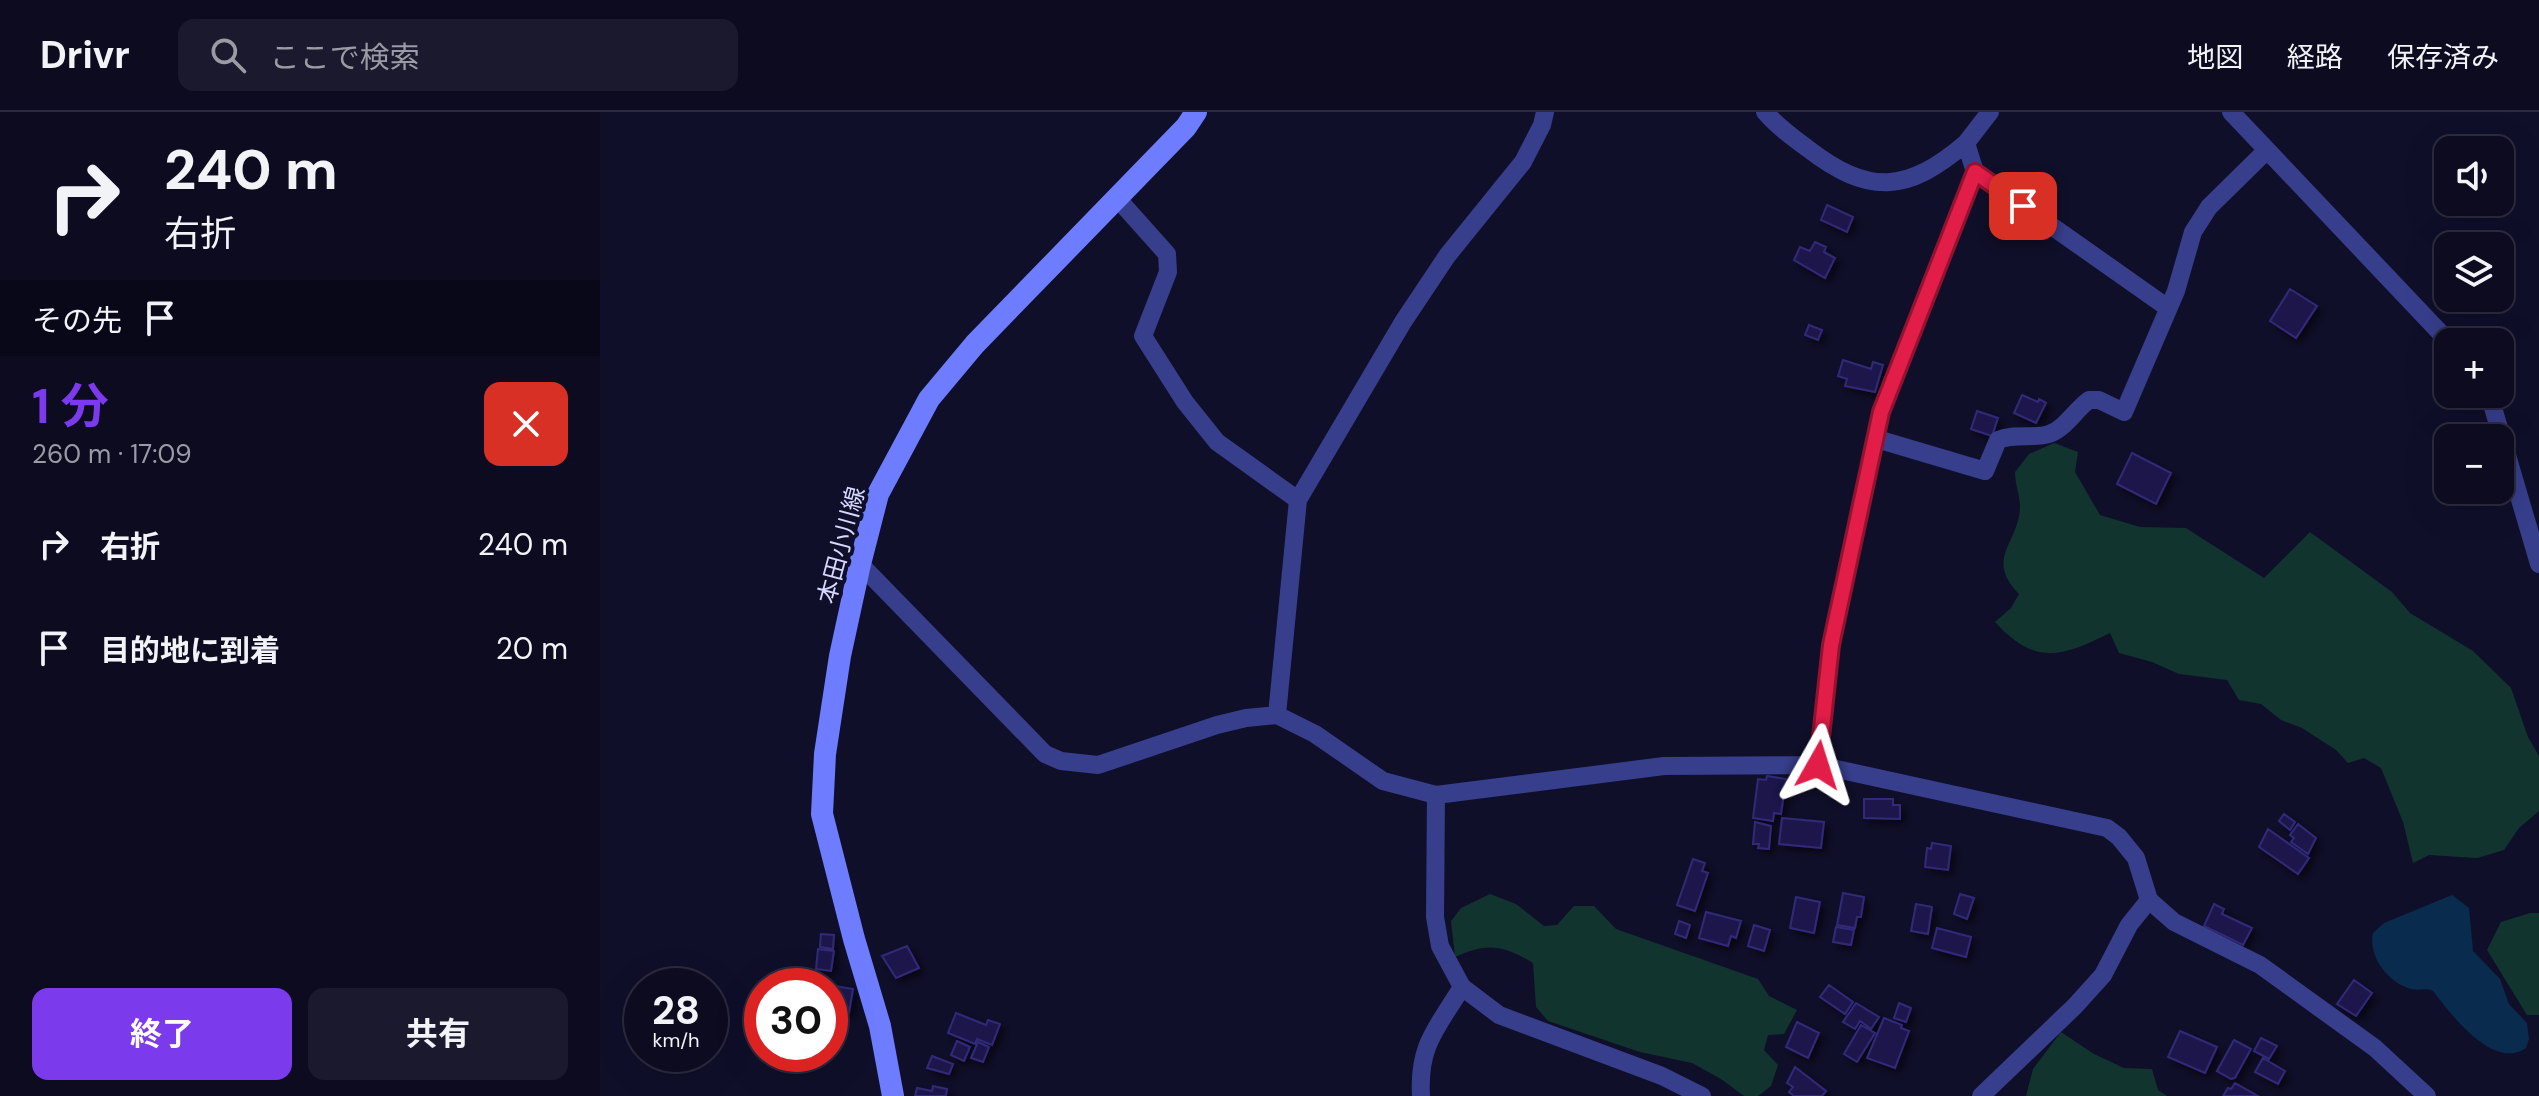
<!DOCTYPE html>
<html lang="ja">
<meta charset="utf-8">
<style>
:root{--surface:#0c0b20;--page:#1a192d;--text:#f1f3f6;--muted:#9a9ba5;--line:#2c2b3e;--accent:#7c3aed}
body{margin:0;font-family:"DM Sans","Noto Sans JP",sans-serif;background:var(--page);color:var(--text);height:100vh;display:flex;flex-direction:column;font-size:30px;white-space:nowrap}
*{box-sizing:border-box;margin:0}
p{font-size:26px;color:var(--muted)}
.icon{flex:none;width:44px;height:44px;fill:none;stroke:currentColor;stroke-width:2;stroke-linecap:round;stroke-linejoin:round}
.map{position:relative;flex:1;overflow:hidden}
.side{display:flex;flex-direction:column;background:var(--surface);width:600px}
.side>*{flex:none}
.top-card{background:#0c0b20;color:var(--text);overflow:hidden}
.controls{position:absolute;left:1834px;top:24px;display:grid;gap:16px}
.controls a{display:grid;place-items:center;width:80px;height:80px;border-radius:16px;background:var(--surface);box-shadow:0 8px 32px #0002,0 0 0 2px var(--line);font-size:40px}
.speed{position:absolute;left:24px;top:856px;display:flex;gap:16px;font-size:40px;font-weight:700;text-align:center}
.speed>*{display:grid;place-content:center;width:104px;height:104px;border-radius:50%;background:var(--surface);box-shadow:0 8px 32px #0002,0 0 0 2px var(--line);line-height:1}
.speed small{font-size:20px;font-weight:400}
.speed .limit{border:12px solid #d22;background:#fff;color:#111}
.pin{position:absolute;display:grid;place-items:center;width:68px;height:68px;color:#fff;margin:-34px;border-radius:16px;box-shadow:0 4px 12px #0006}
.me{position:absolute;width:88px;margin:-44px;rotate:6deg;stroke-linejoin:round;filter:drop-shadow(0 0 6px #0008)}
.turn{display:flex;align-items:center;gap:28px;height:168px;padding:0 32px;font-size:36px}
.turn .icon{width:104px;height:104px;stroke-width:2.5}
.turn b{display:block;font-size:56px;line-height:68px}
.then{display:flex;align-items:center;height:76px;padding:0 32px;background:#0003;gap:16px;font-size:30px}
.round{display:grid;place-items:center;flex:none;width:84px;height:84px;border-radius:16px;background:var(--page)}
.headline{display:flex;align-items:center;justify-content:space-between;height:136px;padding:0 32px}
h1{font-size:48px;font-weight:700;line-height:60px;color:var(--accent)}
.button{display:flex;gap:16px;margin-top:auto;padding:16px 32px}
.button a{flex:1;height:92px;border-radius:16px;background:var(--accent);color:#fff;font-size:32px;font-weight:700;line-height:92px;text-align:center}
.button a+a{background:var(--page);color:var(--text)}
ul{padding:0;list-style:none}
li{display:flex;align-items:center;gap:24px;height:104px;padding:0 32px}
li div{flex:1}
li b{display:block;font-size:30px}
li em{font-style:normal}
header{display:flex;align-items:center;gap:48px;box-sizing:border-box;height:112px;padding:0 40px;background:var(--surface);border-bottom:2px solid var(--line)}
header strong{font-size:38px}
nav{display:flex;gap:44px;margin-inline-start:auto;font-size:28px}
.search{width:560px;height:72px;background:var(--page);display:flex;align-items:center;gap:20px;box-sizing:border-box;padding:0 28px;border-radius:16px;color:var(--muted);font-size:30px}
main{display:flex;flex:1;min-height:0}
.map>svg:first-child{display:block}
</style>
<header>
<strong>Drivr</strong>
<div class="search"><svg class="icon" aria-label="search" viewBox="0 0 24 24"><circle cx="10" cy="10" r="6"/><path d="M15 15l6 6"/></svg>ここで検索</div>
<nav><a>地図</a><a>経路</a><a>保存済み</a></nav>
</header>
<main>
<section class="side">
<div class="top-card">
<div class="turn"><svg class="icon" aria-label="right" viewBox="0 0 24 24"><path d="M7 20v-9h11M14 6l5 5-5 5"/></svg><div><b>240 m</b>右折</div></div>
<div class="then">その先<svg class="icon" aria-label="arrive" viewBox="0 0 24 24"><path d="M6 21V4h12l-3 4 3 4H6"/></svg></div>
</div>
<div class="headline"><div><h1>1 分</h1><p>260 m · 17:09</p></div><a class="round" style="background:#d93025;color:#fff"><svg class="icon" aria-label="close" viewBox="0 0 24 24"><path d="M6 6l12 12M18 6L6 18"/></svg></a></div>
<ul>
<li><svg class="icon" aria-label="right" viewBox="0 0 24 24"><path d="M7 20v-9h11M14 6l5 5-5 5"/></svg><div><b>右折</b></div><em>240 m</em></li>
<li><svg class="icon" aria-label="arrive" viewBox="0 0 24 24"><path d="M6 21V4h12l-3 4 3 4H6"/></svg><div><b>目的地に到着</b></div><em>20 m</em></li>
</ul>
<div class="button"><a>終了</a><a>共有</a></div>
</section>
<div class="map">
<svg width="1939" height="984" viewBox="0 0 1939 984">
<defs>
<filter id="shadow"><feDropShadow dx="4.5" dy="4.5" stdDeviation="4" flood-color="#0009"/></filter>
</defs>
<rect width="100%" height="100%" fill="#100f2a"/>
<path fill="#11342f" d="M1454 331 1478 340 1475 360 1500 403 1540 415 1586 416 1664 466 1710 420 1792 480 1810 501 1873 539 1911 576 1928 625 1939 644V699L1919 716 1904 738 1877 746 1829 743 1813 751 1803 710 1781 656 1764 646 1748 651 1736 638 1702 616 1681 608 1661 592 1639 588 1627 568 1579 562 1552 550 1519 541 1510 521C1462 545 1435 554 1395 510L1411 496 1419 482C1383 445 1421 431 1420 392 1419 381 1415 371 1415 360L1429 342Z
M890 782 916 792 944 814 957 813 974 794H994L1016 817 1158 867 1169 884 1197 898 1184 922 1168 923 1164 938 1178 953 1171 974 1158 984H1144L1121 967 1092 951 1040 940 948 909 936 895 933 851C903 833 888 830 855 845L851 809 861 796Z
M1930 801H1939V903H1927L1887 838 1901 810Z
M1461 920 1494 942 1524 956 1552 957 1558 978 1567 984H1426L1433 957Z"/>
<path fill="#092b4e" d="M1852 783 1869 796 1873 839 1900 867 1909 892 1927 911 1929 927 1926 936C1893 959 1851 902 1833 879 1824 875 1817 880 1808 876 1787 869 1768 844 1773 821L1784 811Z"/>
<path fill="#1d194c" stroke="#302a79" stroke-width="2" filter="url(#shadow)" d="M1227 93 1253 105 1247 120 1221 108Z
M1215 130 1226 135 1224 140 1235 146 1225 166 1194 148 1200 135 1210 139Z
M1690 177 1717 194 1696 226 1670 209Z
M1209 213 1222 218 1218 228 1205 223Z
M1243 248 1271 257 1273 250 1283 253 1275 280 1245 274 1247 267 1238 264Z
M1422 283 1438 290 1439 287 1446 291 1436 311 1414 301Z
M1377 299 1398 306 1392 324 1371 317Z
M1532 341 1571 361 1556 392 1517 372Z
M1167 664 1186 667 1181 702 1174 701 1173 709 1153 706 1158 667 1166 668Z
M1264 687H1293V693H1300V707L1264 706Z
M1684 702 1695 710 1690 718 1679 709Z
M1182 706 1224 710 1221 736 1179 732Z
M1155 710 1171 714 1169 737 1158 736 1159 732H1153Z
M1698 712 1716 726 1708 742 1691 730 1694 726 1690 723Z
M1668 717 1709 746 1698 762 1659 735Z
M1332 731 1351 734 1348 758 1325 755 1327 736 1331 737Z
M1093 747 1105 751 1102 759 1108 761 1095 799 1077 793Z
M1243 781 1264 785 1261 805H1257L1255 816 1237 813Z
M1360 782 1374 786 1367 807 1354 802Z
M1196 785 1220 790 1214 821 1190 816Z
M1316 792 1332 795 1328 822 1311 819Z
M1614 792 1624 797 1622 802 1652 816 1643 833 1604 814Z
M1106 800 1141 809 1136 826 1131 824 1128 834 1099 826Z
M1079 809 1090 813 1086 826 1075 822Z
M1154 813 1170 818 1164 839 1148 834Z
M1236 815 1254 818 1251 833 1233 830Z
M1337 816 1371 825 1366 845 1332 836Z
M221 822 234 823 233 837 220 835Z
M307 834 319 856 296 866 282 844Z
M218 837 234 839 231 859 216 857Z
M1754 868 1772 881 1756 904 1737 892Z
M217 871 253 877 249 901 230 898V874H216Z
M1229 873 1253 890 1245 902 1220 885Z
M1256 891 1279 905 1271 917 1260 909 1255 917 1243 910Z
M1299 891 1311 896 1306 910 1294 906Z
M356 901 386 913 388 908 400 912 392 933 377 927 375 932 348 921Z
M1284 906 1302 913 1301 916 1309 919 1295 956 1267 946Z
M1197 910 1219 921 1208 946 1186 935Z
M1261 913 1275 921 1257 950 1244 942Z
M1580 919 1617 935 1605 961 1568 945Z
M1661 926 1677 934 1669 947 1654 939Z
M1634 928 1651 937 1635 966 1631 967 1617 959Z
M357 929 370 935 364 949 351 943Z
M378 930 389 935 383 950 371 946Z
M332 944 353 952 349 962 327 956Z
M1663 946 1685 959 1678 972 1655 960Z
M1195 955 1226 979 1222 984H1194L1189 980 1193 975 1187 971Z
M1635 971 1658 984H1623L1628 976 1631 977Z
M333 974 347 977 346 984H315L317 976 332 979Z"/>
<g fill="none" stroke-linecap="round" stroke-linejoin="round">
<path stroke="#373e8c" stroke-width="18" d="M1165 0C1177 14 1192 25 1207 36 1269 84 1307 81 1366 31
M1631 0 1849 230
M1375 60 1568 196
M517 86 567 142 568 160 543 224 585 290 617 330 698 388
M1889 282 1939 452
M1277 327 1385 359 1398 328C1414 321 1433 327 1449 322 1465 317 1475 298 1489 288H1499L1524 300 1576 179 1593 120 1609 95 1667 38
M260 452 445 642 461 649 498 653 617 613 646 606 677 603 715 622 783 669 836 683 1064 654 1218 653 1507 716 1519 725 1536 746 1549 788 1574 810 1660 853 1775 936 1827 984
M677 603 698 388 803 210 847 144 923 50 942 13 945 0
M1218 653 1231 533 1281 300 1375 60 1366 31 1390 0
M836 683 835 805 840 834 862 875 899 903 1062 964 1102 984
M821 984C818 933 837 916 862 875
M1381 984 1475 894 1503 863 1529 813 1549 788"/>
<path stroke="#6e7dff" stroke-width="22" d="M293 984 280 914 254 827 222 702 225 642 240 544 260 452 278 382 329 287 375 232 586 15 596 0"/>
</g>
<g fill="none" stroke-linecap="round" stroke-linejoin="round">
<defs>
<path id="route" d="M1218 653 1231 533 1281 300 1375 60 1423 94"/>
</defs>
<use href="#route" stroke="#92132f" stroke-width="20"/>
<use href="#route" stroke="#e11d48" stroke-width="14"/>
</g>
<g text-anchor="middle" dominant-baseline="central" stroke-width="8" stroke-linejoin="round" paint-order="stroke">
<g font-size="24" fill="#d7d8ff" stroke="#100f2a">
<text transform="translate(241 433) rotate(-75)">本田小川線</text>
</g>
</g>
</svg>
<div class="controls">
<a><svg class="icon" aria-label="sound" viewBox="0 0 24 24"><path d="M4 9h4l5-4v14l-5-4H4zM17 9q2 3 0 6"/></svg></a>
<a><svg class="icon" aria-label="layers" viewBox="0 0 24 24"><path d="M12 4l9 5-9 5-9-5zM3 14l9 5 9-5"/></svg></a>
<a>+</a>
<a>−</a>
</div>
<div class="speed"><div>28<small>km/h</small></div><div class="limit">30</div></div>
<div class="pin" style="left:1423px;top:94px;background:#d93025"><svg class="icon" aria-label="arrive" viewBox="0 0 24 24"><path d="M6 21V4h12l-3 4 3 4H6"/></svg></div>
<svg class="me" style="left:1218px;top:653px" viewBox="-20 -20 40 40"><path d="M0-17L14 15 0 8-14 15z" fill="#e11d48" stroke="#fff" stroke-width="4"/></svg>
</div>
</main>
